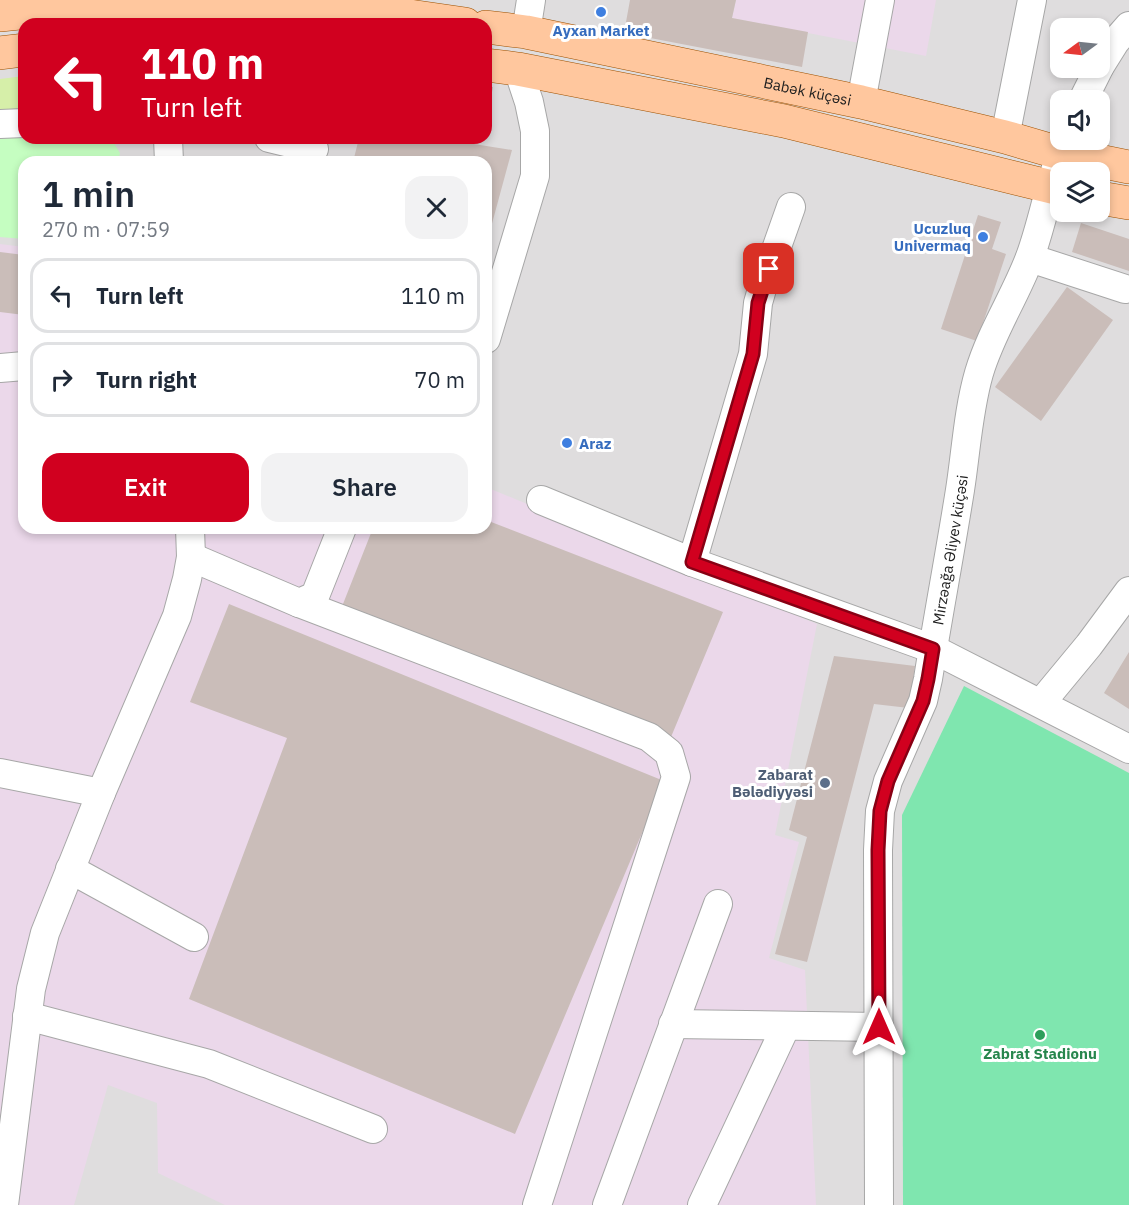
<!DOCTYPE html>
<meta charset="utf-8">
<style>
:root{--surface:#fff;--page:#f2f2f3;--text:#1f2937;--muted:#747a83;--line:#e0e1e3;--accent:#d1001f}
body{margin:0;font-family:"IBM Plex Sans",sans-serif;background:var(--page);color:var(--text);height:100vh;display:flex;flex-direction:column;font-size:22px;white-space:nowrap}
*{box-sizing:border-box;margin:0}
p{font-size:20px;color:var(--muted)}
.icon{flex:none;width:33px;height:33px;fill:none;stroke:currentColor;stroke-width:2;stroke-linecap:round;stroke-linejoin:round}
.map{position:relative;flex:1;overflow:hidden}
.side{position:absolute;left:18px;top:156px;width:474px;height:378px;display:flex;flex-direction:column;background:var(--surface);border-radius:18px;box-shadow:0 3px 9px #0003}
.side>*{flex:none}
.top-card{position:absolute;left:18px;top:18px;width:474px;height:126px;border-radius:18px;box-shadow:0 3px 9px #0003;background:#d1001f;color:#fff;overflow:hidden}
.needle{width:39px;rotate:255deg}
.buttons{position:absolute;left:1050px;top:18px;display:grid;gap:12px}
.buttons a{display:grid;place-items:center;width:60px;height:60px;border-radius:12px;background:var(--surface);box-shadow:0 3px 9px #0003;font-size:30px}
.pin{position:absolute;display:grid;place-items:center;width:51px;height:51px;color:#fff;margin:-26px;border-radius:12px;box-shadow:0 3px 9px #0006}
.me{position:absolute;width:66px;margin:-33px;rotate:0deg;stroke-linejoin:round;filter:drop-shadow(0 0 4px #0008)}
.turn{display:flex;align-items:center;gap:21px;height:126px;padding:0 24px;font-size:27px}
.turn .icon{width:78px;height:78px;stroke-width:2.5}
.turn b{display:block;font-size:42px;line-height:51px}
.round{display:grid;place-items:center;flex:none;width:63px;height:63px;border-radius:18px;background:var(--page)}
.head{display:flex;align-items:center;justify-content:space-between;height:102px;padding:0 24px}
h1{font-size:36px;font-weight:600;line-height:45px}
.button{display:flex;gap:12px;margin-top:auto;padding:12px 24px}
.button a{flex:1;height:69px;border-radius:18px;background:var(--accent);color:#fff;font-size:24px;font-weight:600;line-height:69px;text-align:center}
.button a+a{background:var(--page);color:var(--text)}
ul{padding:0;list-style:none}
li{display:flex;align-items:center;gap:18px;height:75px;margin:0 12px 9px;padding:0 12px;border:3px solid var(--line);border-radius:18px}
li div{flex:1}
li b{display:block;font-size:22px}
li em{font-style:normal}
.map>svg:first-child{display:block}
</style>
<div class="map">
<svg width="1129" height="1205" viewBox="0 0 1129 1205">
<rect width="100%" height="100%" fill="#f2ece6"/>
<path fill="#dfddde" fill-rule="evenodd" d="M0 0H1129V1205H0ZM24 24H486V138H24ZM1060 28H1100V68H1060ZM1060 100H1100V140H1060ZM24 162H486V528H24ZM1060 172H1100V212H1060Z"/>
<path fill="#ebd8ea" d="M736 0H936L926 56 732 18Z
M0 244 24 247V528H486V487L817 624 775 835 799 842 769 958 805 970 816 1205H225L158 1173 157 1103 108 1085 74 1205H0Z"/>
<path fill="#d6efa9" d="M24 76V110L0 113V79Z"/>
<path fill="#c5fec1" d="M24 130V138H111L120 153 118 162H24V239L0 237V131Z"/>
<path fill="#7fe6af" d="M964 686 1129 773V1205H903L902 815Z"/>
<path fill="#cabdb9" d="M630 0H736L732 18 808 32 802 67 624 33Z
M486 86 493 87 487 118H486Z
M359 138H436L512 150 487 242 486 162H353Z
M978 215 1001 222 992 249 1006 254 977 341 941 329Z
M1081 223 1129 239V271L1072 252Z
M0 252 24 255V315L0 312Z
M1067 287 1113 320 1041 421 995 387Z
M486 520 723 612 671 737 341 609 373 528H486Z
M229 604 664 781 515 1134 189 999 287 738 190 702Z
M1129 652V709L1104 693Z
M834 656 915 666 909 708 874 704 807 962 775 954 807 837 789 830Z"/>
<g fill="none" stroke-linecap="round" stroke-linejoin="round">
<defs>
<g id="minor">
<path d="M526 32 531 0"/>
<path d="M1100 66 1115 42 1129 26"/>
<path d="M1083 100 1099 68"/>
<path d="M861 102 880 0"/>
<path d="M0 124 24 123"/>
<path d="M1005 137 1032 0"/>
<path d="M168 138 169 162"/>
<path d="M269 138 314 149"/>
<path d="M1030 258 1125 289"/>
<path d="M486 339 535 176V131L529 102 518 69"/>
<path d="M0 368 24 366"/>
<path d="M541 500 692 562 933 649 1129 749"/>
<path d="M191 557 299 603 315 596 342 528"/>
<path d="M692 562 753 354 758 303 762 289 791 207"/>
<path d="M299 603 649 737 669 753 676 777 537 1205"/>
<path d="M1041 703 1089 645 1129 591"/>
<path d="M0 773 101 793"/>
<path d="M70 869 194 937"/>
<path d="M27 1016 209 1064 373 1129"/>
<path d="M673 1024 879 1027"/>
<path d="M4 1205 31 989 45 933 101 793 177 616 187 579 191 557 190 528"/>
<path d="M607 1205 718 904"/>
<path d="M702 1205 786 1026"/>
<path id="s1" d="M879 1205 878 850 880 811 888 781 923 701 928 679C938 616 950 553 960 490 966 452 968 411 979 373 991 332 1015 297 1030 257 1044 219 1050 177 1066 140"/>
</g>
<g id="major">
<path d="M0 15 76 7 159 4 249 6 388 13 465 24"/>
<path id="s2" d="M486 27 526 32 861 102 1005 137 1060 153 1129 167"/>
<path d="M0 53 24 50"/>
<path d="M486 65 518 69 784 121 1060 189"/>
<path d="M1100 198 1129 203"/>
</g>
</defs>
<use href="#minor" stroke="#a7a7a7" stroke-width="30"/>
<use href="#major" stroke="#9d5100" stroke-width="34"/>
<use href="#minor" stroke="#fff" stroke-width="28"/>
<use href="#major" stroke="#ffc79e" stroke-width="33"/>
</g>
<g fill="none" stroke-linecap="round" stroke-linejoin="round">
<defs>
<path id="route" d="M769 269 758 303 753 354 692 562 933 649 928 679 923 701 888 781 880 811 878 850 879 1027"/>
</defs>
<use href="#route" stroke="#880014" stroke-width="15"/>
<use href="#route" stroke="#d1001f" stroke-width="10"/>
</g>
<g fill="#3f7fe0" stroke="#fff" stroke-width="2">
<circle cx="601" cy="12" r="6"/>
<circle cx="983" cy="237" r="6"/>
<circle cx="567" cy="443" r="6"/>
</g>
<circle fill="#5c6f8a" stroke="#fff" stroke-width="2" cx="825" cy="783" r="6"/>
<circle fill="#2e9e5b" stroke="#fff" stroke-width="2" cx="1040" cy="1035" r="6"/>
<g text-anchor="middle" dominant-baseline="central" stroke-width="6" stroke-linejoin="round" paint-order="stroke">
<g font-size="15" font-weight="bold" fill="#366cbe" stroke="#fff">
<text x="601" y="30">Ayxan Market</text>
<text x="971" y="228" text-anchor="end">Ucuzluq<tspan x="971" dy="17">Univermaq</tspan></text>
<text x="579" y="443" text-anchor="start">Araz</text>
</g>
<g font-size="15" fill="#202020" stroke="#fff">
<text stroke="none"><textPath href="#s2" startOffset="328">Babək küçəsi</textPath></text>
<text stroke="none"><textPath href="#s1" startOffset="666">Mirzəağa Əliyev küçəsi</textPath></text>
</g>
<g font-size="15" font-weight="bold" fill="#4e5e75" stroke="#fff" text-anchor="end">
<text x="813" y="774">Zabarat<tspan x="813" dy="17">Bələdiyyəsi</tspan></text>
</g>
<g font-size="15" font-weight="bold" fill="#27864d" stroke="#fff">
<text x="1040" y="1053">Zabrat Stadionu</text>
</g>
</g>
</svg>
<div class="buttons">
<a><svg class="needle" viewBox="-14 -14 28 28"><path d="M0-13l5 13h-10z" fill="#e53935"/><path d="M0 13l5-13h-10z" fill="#747a83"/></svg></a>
<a><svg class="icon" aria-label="sound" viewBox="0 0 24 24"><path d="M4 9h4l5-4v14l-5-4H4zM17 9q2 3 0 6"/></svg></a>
<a><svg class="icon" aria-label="layers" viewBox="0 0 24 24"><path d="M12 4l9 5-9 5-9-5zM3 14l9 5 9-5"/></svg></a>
</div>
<div class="pin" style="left:769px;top:269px;background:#d93025"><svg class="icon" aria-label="arrive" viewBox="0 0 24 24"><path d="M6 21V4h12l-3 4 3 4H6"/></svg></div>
<svg class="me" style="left:879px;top:1027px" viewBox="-20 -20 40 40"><path d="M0-17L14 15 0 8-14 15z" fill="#d1001f" stroke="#fff" stroke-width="4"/></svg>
<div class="top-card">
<div class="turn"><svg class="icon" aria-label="left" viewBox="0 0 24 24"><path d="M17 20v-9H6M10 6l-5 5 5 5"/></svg><div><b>110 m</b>Turn left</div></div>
</div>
<section class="side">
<div class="head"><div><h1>1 min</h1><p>270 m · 07:59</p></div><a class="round"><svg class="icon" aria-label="close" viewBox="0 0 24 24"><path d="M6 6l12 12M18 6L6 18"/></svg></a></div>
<ul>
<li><svg class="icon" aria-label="left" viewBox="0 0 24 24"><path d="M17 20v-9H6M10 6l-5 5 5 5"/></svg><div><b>Turn left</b></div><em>110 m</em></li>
<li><svg class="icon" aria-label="right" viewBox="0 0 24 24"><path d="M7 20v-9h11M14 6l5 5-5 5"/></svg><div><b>Turn right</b></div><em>70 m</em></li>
</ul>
<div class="button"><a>Exit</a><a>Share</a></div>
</section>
</div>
